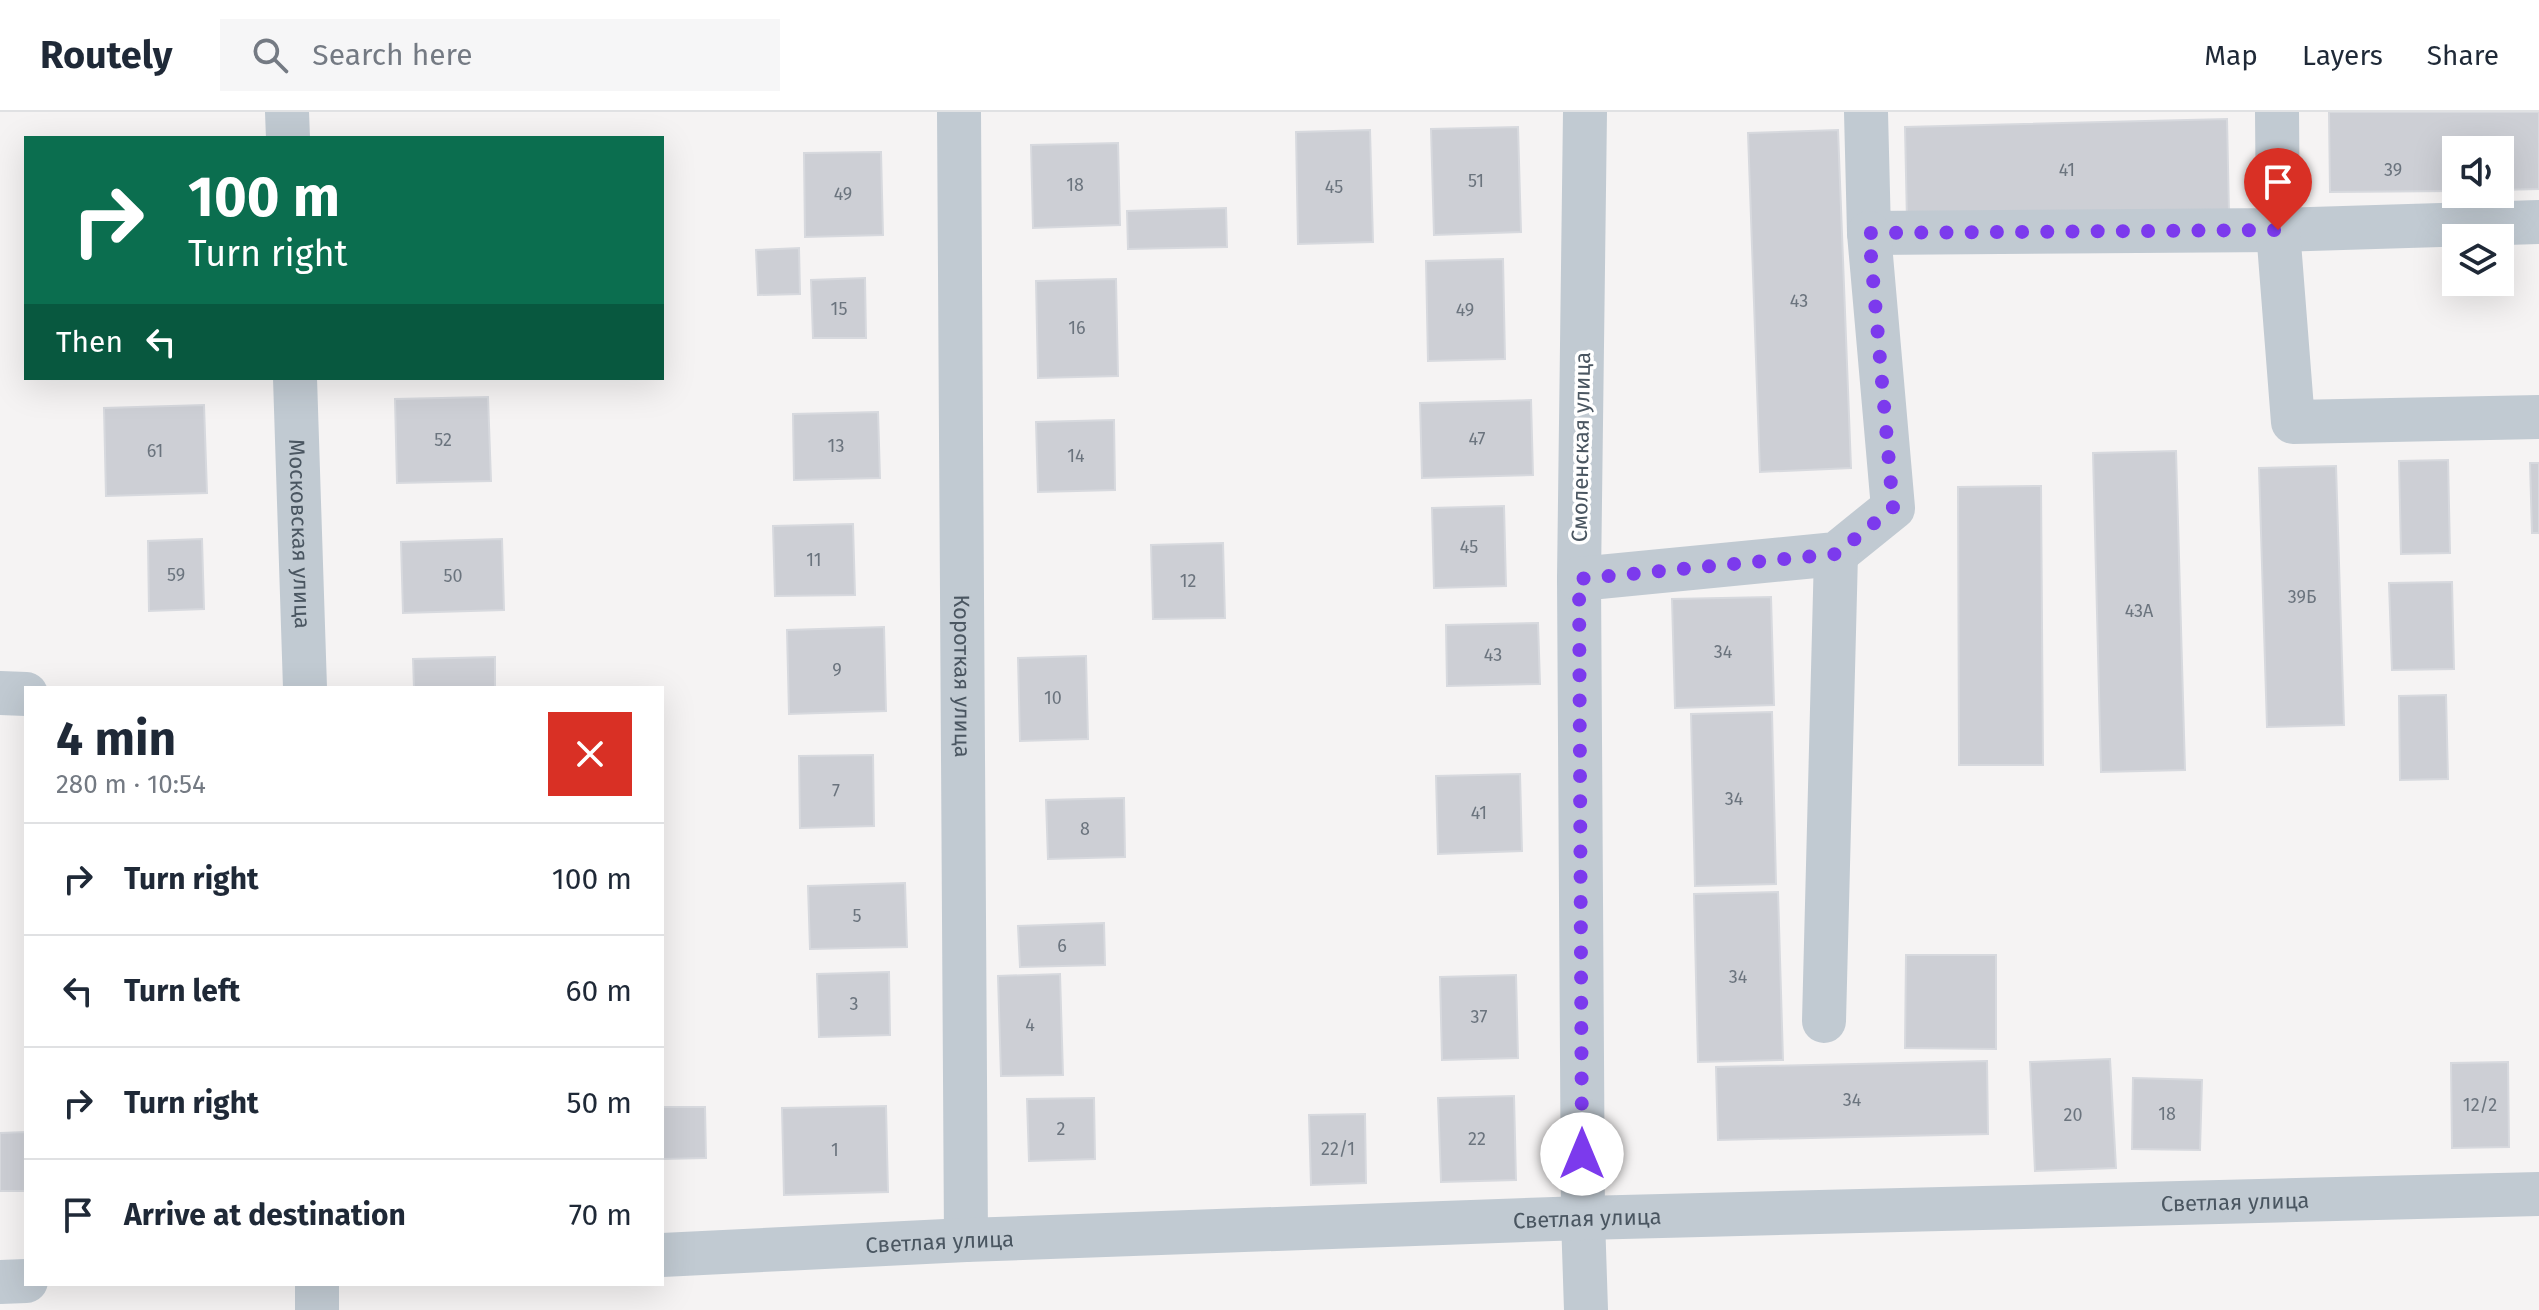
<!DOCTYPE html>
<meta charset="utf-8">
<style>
:root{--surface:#fff;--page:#f6f6f7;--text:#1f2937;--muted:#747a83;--line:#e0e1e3}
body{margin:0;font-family:"Fira Sans",sans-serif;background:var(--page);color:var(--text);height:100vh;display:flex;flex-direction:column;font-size:30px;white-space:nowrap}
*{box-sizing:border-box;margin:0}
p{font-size:26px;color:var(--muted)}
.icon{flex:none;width:44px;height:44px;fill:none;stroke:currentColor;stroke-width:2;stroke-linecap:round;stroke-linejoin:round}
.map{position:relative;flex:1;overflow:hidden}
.drawer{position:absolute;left:24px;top:574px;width:640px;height:600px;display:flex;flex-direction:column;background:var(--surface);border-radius:0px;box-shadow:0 8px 32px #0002}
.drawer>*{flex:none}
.hud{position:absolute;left:24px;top:24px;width:640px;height:244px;border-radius:0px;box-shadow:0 8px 32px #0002;background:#0b6e4f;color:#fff;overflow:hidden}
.buttons{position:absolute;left:2442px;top:24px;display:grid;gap:16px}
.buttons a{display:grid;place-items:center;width:72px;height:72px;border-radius:0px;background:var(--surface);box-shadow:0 8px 32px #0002;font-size:40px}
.pin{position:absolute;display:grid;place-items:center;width:68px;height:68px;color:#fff;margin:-82px -34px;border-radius:50% 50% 50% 0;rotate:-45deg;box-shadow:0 0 8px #0007}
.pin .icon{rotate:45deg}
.me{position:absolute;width:88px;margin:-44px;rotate:0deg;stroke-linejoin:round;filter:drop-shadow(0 0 6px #0008)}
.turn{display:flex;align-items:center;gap:28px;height:168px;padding:0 32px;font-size:36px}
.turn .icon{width:104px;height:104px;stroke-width:2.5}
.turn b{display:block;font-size:56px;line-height:68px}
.then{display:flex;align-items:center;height:76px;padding:0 32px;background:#0003;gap:16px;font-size:30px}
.round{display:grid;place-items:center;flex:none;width:84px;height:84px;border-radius:0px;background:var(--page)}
.headline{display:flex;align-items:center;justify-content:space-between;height:136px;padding:0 32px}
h1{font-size:48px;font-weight:700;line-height:60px}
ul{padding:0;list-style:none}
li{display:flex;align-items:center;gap:24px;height:112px;padding:0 32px;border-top:2px solid var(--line)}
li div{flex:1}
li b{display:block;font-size:30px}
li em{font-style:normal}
header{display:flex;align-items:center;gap:48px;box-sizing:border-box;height:112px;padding:0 40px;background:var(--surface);border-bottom:2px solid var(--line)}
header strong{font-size:38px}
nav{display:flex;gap:44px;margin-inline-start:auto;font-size:28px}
.search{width:560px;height:72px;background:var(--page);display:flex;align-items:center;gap:20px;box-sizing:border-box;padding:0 28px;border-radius:0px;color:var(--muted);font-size:30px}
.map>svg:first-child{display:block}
</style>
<header>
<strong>Routely</strong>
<div class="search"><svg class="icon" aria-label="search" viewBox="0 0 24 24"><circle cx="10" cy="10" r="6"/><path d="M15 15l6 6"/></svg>Search here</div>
<nav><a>Map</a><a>Layers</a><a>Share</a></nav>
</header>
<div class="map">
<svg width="2539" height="1198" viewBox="0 0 2539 1198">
<rect width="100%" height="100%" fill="#f5f3f3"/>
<path fill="#cdcfd5" stroke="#d7d9de" stroke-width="2" d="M2329 0H2539V77L2500 78V38H2456V79L2330 80Z
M2227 7 2229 102 1907 109 1905 15Z
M1518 15 1521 120 1434 123 1431 17Z
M1370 18 1373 130 1298 132 1296 20Z
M1838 18 1851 356 1760 360 1748 21Z
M1118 31 1120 113 1033 116 1031 33Z
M881 40 883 123 805 125 804 41Z
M1226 96 1227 135 1128 137 1127 99Z
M799 136 800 182 758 183 756 138Z
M1503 147 1505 247 1428 249 1426 149Z
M865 166 866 226H813L811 168Z
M1116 167 1118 264 1038 266 1036 169Z
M488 285 491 369 397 371 395 287Z
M1531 288 1533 363 1422 366 1420 291Z
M204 293 207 381 106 384 104 296Z
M878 300 880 366 794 368 793 302Z
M1114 308 1115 378 1038 380 1036 310Z
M2176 339 2185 658 2101 660 2093 341Z
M2448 348 2450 441 2401 442 2399 349Z
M2530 351H2539V421H2532Z
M2336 354 2344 613 2267 615 2259 356Z
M2041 374 2043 653H1959L1958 375Z
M1504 394 1506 474 1434 476 1432 396Z
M853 412 855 483 775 484 773 414Z
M202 427 204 497 149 499 148 429Z
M502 427 504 498 403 501 401 430Z
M1223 431 1225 506 1153 507 1151 433Z
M2452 470 2454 557 2392 558 2389 471Z
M1771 485 1774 593 1675 596 1672 487Z
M1538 511 1540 572 1447 574 1446 513Z
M884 515 886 599 789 602 787 518Z
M1086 544 1088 627 1020 629 1018 546Z
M495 545V576H414L413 547Z
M2446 583 2448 667 2400 668 2399 584Z
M1772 600 1776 772 1695 774 1691 602Z
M873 643 874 714 800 716 799 644Z
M1520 662 1522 739 1438 742 1436 664Z
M1124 686 1125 745 1048 747 1046 688Z
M905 771 907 835 810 837 808 774Z
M1778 780 1783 948 1698 950 1694 782Z
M1104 811 1105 853 1020 855 1018 814Z
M1906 843H1996V937L1905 936Z
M889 860 890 923 819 925 817 862Z
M1060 862 1063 963 1001 964 998 864Z
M1516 863 1518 946 1442 948 1440 865Z
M2110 947 2116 1056 2035 1059 2030 950Z
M1987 949 1988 1022 1718 1028 1716 955Z
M2508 950 2509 1035 2452 1036 2451 951Z
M2133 966 2202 968 2200 1038 2132 1037Z
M1514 984 1516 1068 1441 1070 1438 986Z
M1094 986 1095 1047 1029 1049 1027 987Z
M886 994 888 1080 784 1083 782 996Z
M662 995H705L706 1046 662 1047Z
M1365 1002 1366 1071 1311 1073 1309 1003Z
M26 1020V1079H0V1021Z"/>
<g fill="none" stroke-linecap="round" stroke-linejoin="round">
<g stroke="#c1cad2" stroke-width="44">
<path d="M287 0 288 26"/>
<path id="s1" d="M959 0 966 1128"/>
<path d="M1585 0 1579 467 1583 1106 1586 1198"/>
<path d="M1866 0 1869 121 2278 118 2539 110"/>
<path d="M2277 0 2278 118 2293 310 2539 305"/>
<path id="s2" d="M295 266 305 576"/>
<path d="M1579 467 1836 442 1893 396 1869 121"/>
<path d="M0 581 26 582"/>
<path d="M1824 909 1836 442"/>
<path id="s3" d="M662 1143 966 1128 1583 1106 2539 1082"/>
<path d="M0 1170 26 1169"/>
<path d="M317 1172V1198"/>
</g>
</g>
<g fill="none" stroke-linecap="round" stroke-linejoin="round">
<path stroke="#7c3aed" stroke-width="14" stroke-dasharray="0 25.2" d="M1582 1042 1579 467 1836 442 1893 396 1869 121 2278 118"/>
</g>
<g text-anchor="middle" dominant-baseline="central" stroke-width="7" stroke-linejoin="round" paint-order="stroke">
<g font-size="18" fill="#6b747e">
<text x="2067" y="58">41</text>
<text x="2393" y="58">39</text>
<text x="1476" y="69">51</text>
<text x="1075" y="73">18</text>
<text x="1334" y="75">45</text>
<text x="843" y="82">49</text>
<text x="1799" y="189">43</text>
<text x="839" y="197">15</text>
<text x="1465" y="198">49</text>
<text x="1077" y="216">16</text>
<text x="1477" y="327">47</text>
<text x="443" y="328">52</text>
<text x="836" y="334">13</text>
<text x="155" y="339">61</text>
<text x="1076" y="344">14</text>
<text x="1469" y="435">45</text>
<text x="814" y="448">11</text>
<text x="176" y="463">59</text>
<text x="453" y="464">50</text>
<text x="1188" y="469">12</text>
<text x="2302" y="485">39Б</text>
<text x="2139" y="499">43А</text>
<text x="1723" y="540">34</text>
<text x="1493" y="543">43</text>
<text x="837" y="558">9</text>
<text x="1053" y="586">10</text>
<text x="836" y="679">7</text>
<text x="1734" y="687">34</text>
<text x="1479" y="701">41</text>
<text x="1085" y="717">8</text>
<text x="857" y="804">5</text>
<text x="1062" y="834">6</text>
<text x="1738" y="865">34</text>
<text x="854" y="892">3</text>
<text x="1479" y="905">37</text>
<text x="1030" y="913">4</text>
<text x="1852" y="988">34</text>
<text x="2480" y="993">12/2</text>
<text x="2167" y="1002">18</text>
<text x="2073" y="1003">20</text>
<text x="1061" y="1017">2</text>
<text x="1477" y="1027">22</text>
<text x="1338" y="1037">22/1</text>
<text x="835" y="1038">1</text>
</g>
<g font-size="22" fill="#4a5661" stroke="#fff">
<text transform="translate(1581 335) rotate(-89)">Смоленская улица</text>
<text stroke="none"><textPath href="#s2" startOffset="156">Московская улица</textPath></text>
<text stroke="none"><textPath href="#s1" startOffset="564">Короткая улица</textPath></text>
<text stroke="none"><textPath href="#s3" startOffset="1574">Светлая улица</textPath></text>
<text stroke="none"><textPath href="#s3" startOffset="926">Светлая улица</textPath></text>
<text stroke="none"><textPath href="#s3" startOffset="278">Светлая улица</textPath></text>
</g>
</g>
</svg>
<div class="buttons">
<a><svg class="icon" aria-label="sound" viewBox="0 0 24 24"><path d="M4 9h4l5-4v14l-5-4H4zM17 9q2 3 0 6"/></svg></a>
<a><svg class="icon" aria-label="layers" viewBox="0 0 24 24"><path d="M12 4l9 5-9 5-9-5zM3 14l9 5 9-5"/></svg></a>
</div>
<div class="pin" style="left:2278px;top:118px;background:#d93025"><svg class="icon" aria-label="arrive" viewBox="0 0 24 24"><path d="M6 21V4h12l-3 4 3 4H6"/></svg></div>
<svg class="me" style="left:1582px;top:1042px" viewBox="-20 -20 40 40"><circle r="19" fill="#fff"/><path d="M0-13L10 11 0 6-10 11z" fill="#7c3aed"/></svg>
<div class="hud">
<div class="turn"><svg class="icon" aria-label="right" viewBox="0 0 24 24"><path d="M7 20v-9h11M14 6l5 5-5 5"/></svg><div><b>100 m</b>Turn right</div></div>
<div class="then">Then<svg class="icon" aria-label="left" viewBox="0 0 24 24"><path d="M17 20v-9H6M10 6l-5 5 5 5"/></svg></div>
</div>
<section class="drawer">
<div class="headline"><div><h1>4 min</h1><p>280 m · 10:54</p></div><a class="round" style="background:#d93025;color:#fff"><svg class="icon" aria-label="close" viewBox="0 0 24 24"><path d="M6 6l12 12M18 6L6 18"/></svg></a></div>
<ul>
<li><svg class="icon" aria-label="right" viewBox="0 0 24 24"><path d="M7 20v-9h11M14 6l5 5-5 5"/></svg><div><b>Turn right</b></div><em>100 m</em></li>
<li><svg class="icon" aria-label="left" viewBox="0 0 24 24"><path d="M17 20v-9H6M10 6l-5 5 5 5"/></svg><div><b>Turn left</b></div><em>60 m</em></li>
<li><svg class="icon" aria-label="right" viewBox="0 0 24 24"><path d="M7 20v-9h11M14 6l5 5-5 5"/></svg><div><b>Turn right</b></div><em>50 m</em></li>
<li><svg class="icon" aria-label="arrive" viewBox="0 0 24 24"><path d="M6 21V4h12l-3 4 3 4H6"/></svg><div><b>Arrive at destination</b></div><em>70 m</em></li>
</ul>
</section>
</div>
